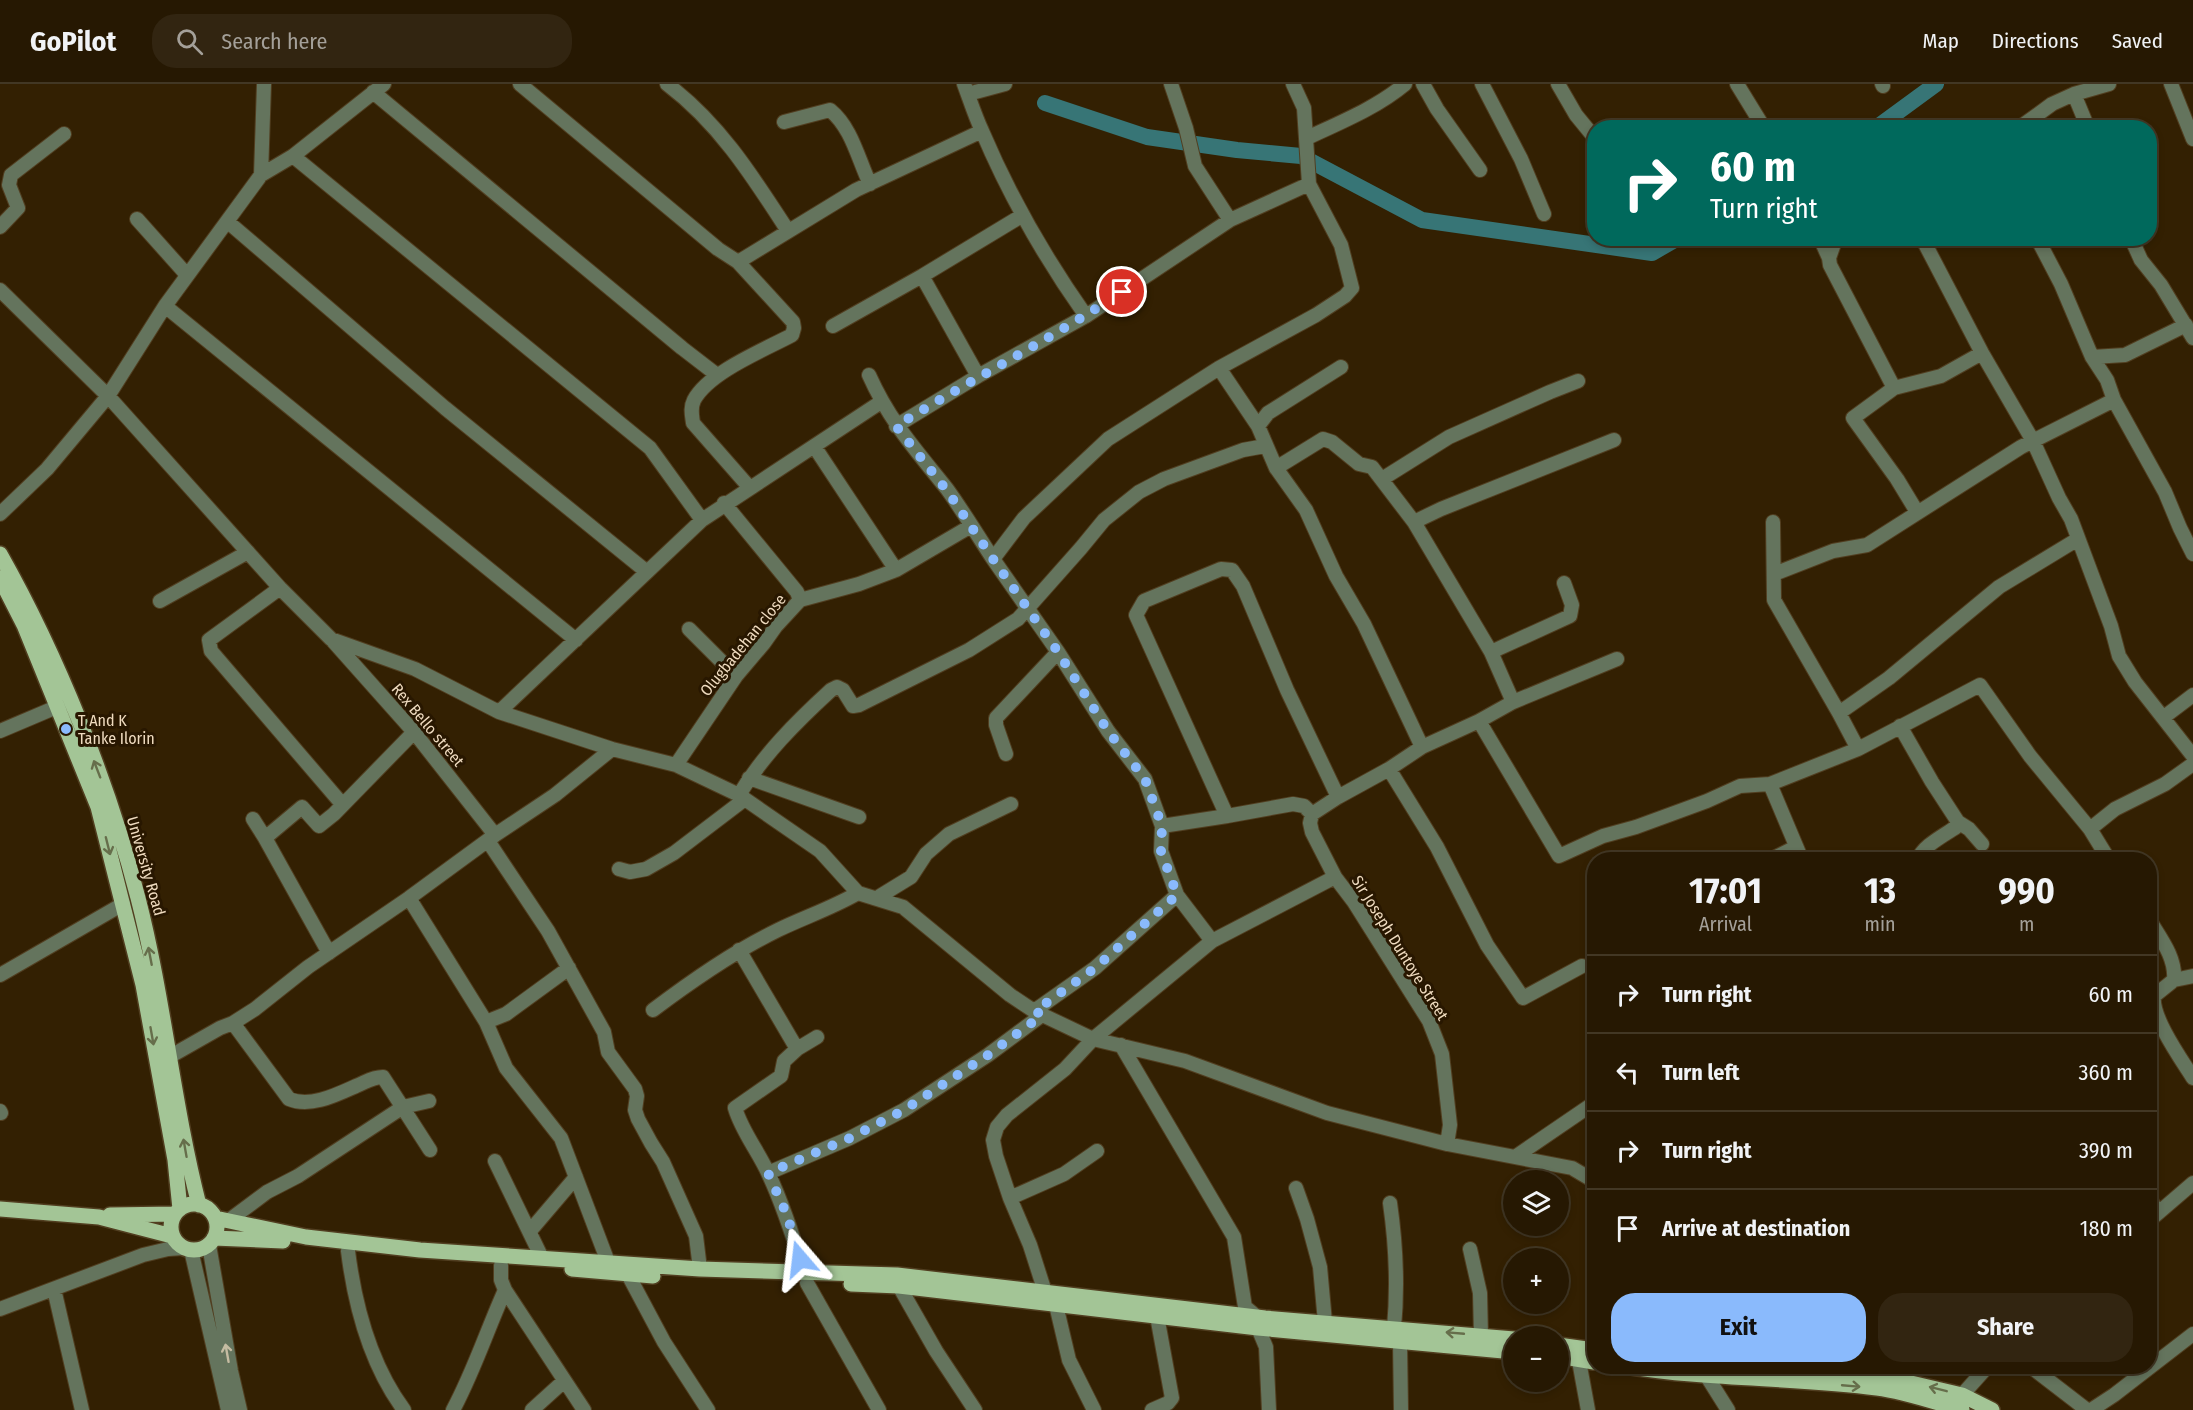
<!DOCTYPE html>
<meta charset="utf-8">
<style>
:root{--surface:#261802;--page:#322511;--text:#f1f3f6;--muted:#a4a099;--line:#423724;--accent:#8abafc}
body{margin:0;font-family:"Fira Sans Condensed",sans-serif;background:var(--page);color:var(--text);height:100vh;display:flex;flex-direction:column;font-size:22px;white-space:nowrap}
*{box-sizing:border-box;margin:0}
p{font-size:20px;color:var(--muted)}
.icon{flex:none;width:33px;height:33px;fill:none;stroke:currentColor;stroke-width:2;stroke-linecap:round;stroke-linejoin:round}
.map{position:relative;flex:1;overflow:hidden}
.drawer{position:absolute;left:1587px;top:768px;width:570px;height:522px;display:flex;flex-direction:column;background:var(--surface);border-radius:24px;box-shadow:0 3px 9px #0003,0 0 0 2px var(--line)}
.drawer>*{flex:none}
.banner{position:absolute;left:1587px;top:36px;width:570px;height:126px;border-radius:24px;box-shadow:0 3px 9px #0003,0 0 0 2px var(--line);background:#00695c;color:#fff;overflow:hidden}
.buttons{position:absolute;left:1503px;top:1086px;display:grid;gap:12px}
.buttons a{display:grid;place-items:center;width:66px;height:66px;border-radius:50%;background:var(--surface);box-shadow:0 3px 9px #0003,0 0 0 2px var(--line);font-size:30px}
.pin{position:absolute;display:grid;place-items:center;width:51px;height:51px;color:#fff;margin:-26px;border:3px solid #fff;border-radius:50%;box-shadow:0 2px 6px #0007}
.me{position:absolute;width:66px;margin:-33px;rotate:343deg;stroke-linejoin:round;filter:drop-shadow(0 0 4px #0008)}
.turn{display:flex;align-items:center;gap:21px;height:126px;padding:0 24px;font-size:27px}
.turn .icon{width:78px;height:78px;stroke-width:2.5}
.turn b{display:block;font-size:42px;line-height:51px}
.eta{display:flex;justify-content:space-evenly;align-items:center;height:102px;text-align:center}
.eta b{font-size:36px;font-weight:700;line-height:42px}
.cta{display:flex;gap:12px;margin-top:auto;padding:12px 24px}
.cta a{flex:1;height:69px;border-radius:24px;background:var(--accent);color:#111;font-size:24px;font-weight:700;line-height:69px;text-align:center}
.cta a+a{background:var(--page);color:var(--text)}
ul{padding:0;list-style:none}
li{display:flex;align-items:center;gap:18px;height:78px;padding:0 24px;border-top:2px solid var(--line)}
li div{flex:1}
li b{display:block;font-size:22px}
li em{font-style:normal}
header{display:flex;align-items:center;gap:36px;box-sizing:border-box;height:84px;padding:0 30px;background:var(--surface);border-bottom:2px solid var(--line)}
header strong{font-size:28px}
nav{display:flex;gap:33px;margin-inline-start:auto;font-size:21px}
.search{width:420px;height:54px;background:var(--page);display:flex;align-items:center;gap:15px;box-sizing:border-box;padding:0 21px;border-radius:24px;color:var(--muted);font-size:22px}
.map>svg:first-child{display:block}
</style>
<header>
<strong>GoPilot</strong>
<div class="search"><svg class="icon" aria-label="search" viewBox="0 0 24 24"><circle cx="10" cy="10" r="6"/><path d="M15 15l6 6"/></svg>Search here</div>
<nav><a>Map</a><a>Directions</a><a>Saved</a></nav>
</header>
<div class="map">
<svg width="2193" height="1326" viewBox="0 0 2193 1326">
<rect width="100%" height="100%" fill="#332002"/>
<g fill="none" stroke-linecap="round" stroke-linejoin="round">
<path stroke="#377576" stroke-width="16" d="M1045 19 1147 53 1237 66 1301 72 1422 136 1652 169 1678 154
M1876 44 1936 0"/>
<defs>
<path id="minor" d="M520 0 718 165 738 178 793 238 794 244 792 251C764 266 709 288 694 316 690 324 692 331 693 339L750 404
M667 0C720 40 753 93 788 147
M964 0C970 16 975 32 982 47 1010 113 1045 174 1086 232
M1171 0 1186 44 1195 82 1230 136
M1423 0 1437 25 1480 86
M1482 0 1521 75 1544 130
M1558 0 1576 31 1594 53
M1737 0 1764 44
M1882 0 1883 2
M2171 0 2193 55
M373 8 682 264 717 291
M968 10 1005 0
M2074 10 2088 44
M784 38 830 26C852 44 858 75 870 100
M2019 44 2052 20 2074 10 2109 0
M1307 54C1341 38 1376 24 1405 0
M293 72 650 364 702 436
M261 91 293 72 384 0
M137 135 187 191
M228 138 445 324 647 488
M0 143 18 124 9 101 11 91 64 50
M1820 154 1829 174
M1836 154 1829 174 1830 181 1894 304
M1922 154 1982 269 2033 357 2059 414 2071 435 2111 542 2119 572 2135 598 2193 672
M2037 154 2061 200 2092 273 2107 296 2114 316 2165 408 2180 444 2193 470
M2131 154 2141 176 2161 201 2193 254
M738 178 856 106 982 47
M922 192 978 292
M0 206 108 312 280 504 331 555 415 585 499 628 612 665 676 681 739 711 820 767 858 809 903 823 1010 911 1034 927 1093 955 1185 977 1327 1029 1447 1060 1572 1084 1594 1097
M165 222 576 556
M833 242 922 192 1023 131
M2092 273 2125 271 2186 241
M1219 284 1258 342 1276 384 1306 426 1336 492 1364 540 1422 663
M869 291C890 338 916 366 947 405 963 427 978 452 993 475
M896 342 978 292 1086 232 1230 136 1309 100
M1258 342 1268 329 1341 283
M814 362 896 486 971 442
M1276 384 1323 355 1332 358 1359 380 1372 383 1414 438 1491 568 1513 618
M1382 395 1449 353 1550 308 1578 297
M724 419 797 508 800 516
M1917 428 1897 395 1853 334 1894 304 1941 292 1982 269
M0 430 47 385 108 312 165 222 261 91 264 0
M1414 438 1441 425 1614 356
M1773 438 1774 516 1839 629 1858 665
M1774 490 1833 467 1867 461 2021 363 2114 316
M280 504 209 556 211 567 342 720
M160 517 248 468
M689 545 736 592
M333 557 414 648 495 751
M1491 568 1570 532 1572 521 1564 499
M499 628 702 436 881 318
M1839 629 1889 594 1999 503 2078 455
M2164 633 2193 611
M1479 637 1559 772 1603 752 1636 743 1707 717 1740 702 1770 700 1858 665 1980 601 2030 672 2090 745 2109 776
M1900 642 1932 698 1958 738 1969 745 1982 760
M0 647 59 622
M1006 670 996 641V634L1058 568
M676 681 736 592 764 559 776 542 800 516 859 500 896 486
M1389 685 1437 763 1487 861 1523 914 1582 882
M749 694 859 733
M1770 700 1802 776
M739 711C763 671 796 638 831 606L837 603 843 606 853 622 859 621 969 566 1018 535 1081 464 1104 436 1139 408 1164 395 1243 366 1265 362
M1227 732 1293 720 1304 722 1312 730
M253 735 265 754 329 869
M1162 742 1227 732 1136 531 1144 517 1221 485 1232 486 1243 502 1287 606 1338 713
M2090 745 2115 725 2165 700 2193 680
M265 754 302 723 319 742 334 730 414 648
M488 757 548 847 604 948 608 968 635 1005 637 1012 635 1026 638 1035 651 1059 663 1078 696 1152 700 1185
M1770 776 1796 763
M1918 776C1922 762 1945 751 1956 743L1958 738
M619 785 630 788 646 785 674 769 745 715
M409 814 486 938 506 930 569 884
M878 815 880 812 911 793 926 770 949 750 1011 720
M2150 837C2161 855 2176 874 2174 896
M1212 857 1177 811 1161 767 1162 742 1145 695 1108 647 1058 568 993 475 1024 434 1108 355 1219 284 1316 231 1345 212 1352 204 1341 161 1309 100 1304 24 1293 0
M739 866 797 965
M0 891 123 820
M2193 892 2174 896 2154 912C2151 933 2181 975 2193 994
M653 926C693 896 733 868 778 846 805 833 832 824 858 809
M1034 927 1095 884 1177 811
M486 938 506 984 561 1054 608 1178
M233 939 289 1015C310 1024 336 1011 356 1002 366 998 372 993 383 993L430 1066
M1121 961 1234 1153 1245 1223 1257 1233 1258 1244 1266 1263 1269 1326
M169 973 220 944 233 939 255 925 308 883 409 814 495 751 555 711 612 665
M0 1027 1 1029
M1447 1060 1450 1041 1442 970 1429 937 1354 818 1335 793 1312 748 1310 739 1312 730 1338 713 1389 685 1422 663 1479 637 1513 618 1617 575
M1515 1073 1594 1019
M495 1077 542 1174
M768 1089 850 1054 904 1026 988 971 1042 931
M1296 1104 1307 1135 1320 1183 1325 1238
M1010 1114 1064 1090 1097 1067
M2150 1114 2157 1129
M1390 1119C1396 1161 1398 1201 1394 1244
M2150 1136 2193 1099
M228 1137 267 1108 298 1092 403 1023 429 1017
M530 1147 576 1093
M209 1161 231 1287 240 1326
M1470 1165 1480 1209 1481 1252
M191 1166 228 1326
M348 1167C355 1223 370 1280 404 1326
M501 1181V1196L505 1206 584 1326
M624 1183 664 1258 708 1326
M804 1188C794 1155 784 1123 769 1091 759 1068 742 1048 735 1024L781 992 784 977 797 965 817 953
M897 1194 899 1202 936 1267 975 1326
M807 1199 879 1326
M54 1205 82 1326
M1045 1208 1030 1161 1010 1114 996 1072 993 1056 997 1043 1007 1031 1065 985 1093 955 1212 857 1335 793
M1056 1221 1069 1276 1094 1326
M0 1225 143 1171 168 1165 183 1164
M1400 1258 1401 1326
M1577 1266 1588 1326
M2030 1282 2087 1326
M1706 1291 1728 1326
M1962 1311 1988 1282
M453 1326C474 1287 487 1246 505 1206
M532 1326 564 1297
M1152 1326 1168 1319 1172 1314 1157 1232
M2091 1326 2114 1311 2193 1250"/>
<path id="major" d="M0 470C58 573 109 700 138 814 164 915 173 1020 199 1121
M0 494 24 541 98 723 143 901 175 1076 180 1125
M171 1143a23 23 0 1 1 46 0a23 23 0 1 1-46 0Z
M0 1125 99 1133 172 1152
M110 1131 175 1130
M215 1134 306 1153 420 1166 700 1185 897 1191 1265 1234 1514 1255
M214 1154 283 1157
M572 1185 653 1192
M851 1200 899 1202 1258 1244 1514 1268
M1558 1261 1594 1266
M1558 1272 1594 1278
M1625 1282C1709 1296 1794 1293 1877 1304 1907 1308 1934 1318 1962 1326
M1749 1282 1877 1291 1962 1311 1992 1326"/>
</defs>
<use href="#minor" stroke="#513e20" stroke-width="16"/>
<use href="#major" stroke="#513e20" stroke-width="18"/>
<use href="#minor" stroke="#64745d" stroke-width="14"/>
<use href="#major" stroke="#a3c596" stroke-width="15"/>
</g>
<defs><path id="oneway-shaft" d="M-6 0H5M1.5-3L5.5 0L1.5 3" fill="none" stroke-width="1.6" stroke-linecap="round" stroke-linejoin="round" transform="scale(1.5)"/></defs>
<g stroke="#666e4b">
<use href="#oneway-shaft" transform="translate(97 685) rotate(-111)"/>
<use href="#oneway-shaft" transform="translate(108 762) rotate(76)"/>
<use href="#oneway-shaft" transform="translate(150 872) rotate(-101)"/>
<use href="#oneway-shaft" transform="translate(152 952) rotate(80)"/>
<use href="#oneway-shaft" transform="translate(185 1064) rotate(-100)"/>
<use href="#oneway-shaft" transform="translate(1455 1249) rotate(-175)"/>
<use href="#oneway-shaft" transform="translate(1851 1302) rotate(5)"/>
<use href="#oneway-shaft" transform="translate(1938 1305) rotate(-166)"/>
</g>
<use stroke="#c5bca2" href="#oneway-shaft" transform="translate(227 1269) rotate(-100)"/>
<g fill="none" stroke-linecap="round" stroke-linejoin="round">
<path stroke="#8abafc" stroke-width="10" stroke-dasharray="0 18" d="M800 1175 787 1131 768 1089 850 1054 904 1026 988 971 1041 932 1042 931 1035 927 1095 884 1177 811 1161 767 1162 742 1145 695 1108 647 1058 568 993 475 948 408 896 342C971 296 1049 256 1122 208"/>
</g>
<circle fill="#8abafc" stroke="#281700" stroke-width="2" cx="66" cy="645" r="6"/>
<g text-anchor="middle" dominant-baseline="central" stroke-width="6" stroke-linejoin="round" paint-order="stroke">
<g font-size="16" fill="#efdbbf" stroke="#281700">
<text transform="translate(743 561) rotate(-51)">Olugbadehan close</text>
<text transform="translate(428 641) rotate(50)">Rex Bello street</text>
<text transform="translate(146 782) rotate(74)">University Road</text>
<text transform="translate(1400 864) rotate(58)">Sir Joseph Duntoye Street</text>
</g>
<g font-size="16" fill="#efdbbf" stroke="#281700" text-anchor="start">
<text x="78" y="636">T And K<tspan x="78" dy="18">Tanke Ilorin</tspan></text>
</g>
</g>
</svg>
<div class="buttons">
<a><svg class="icon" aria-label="layers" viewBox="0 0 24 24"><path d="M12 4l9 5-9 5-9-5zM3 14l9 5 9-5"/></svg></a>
<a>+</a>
<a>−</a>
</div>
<div class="pin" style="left:1122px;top:208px;background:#d93025"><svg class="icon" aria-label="arrive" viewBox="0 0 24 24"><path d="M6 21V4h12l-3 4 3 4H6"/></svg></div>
<svg class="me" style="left:800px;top:1175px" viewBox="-20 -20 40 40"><path d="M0-17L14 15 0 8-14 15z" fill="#8abafc" stroke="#fff" stroke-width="4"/></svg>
<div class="banner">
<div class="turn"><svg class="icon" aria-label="right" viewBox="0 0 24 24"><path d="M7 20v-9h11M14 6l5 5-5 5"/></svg><div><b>60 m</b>Turn right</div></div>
</div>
<section class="drawer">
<div class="eta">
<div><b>17:01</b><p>Arrival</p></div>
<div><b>13</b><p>min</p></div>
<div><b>990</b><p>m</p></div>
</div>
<ul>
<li><svg class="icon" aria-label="right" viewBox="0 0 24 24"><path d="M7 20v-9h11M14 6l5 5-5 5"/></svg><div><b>Turn right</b></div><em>60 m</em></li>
<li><svg class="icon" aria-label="left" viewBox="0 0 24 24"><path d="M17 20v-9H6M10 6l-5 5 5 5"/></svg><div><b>Turn left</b></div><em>360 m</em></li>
<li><svg class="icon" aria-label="right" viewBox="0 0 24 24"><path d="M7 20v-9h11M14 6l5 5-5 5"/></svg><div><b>Turn right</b></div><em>390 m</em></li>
<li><svg class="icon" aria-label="arrive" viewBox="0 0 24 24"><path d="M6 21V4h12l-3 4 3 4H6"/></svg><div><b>Arrive at destination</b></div><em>180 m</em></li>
</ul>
<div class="cta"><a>Exit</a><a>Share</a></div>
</section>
</div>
